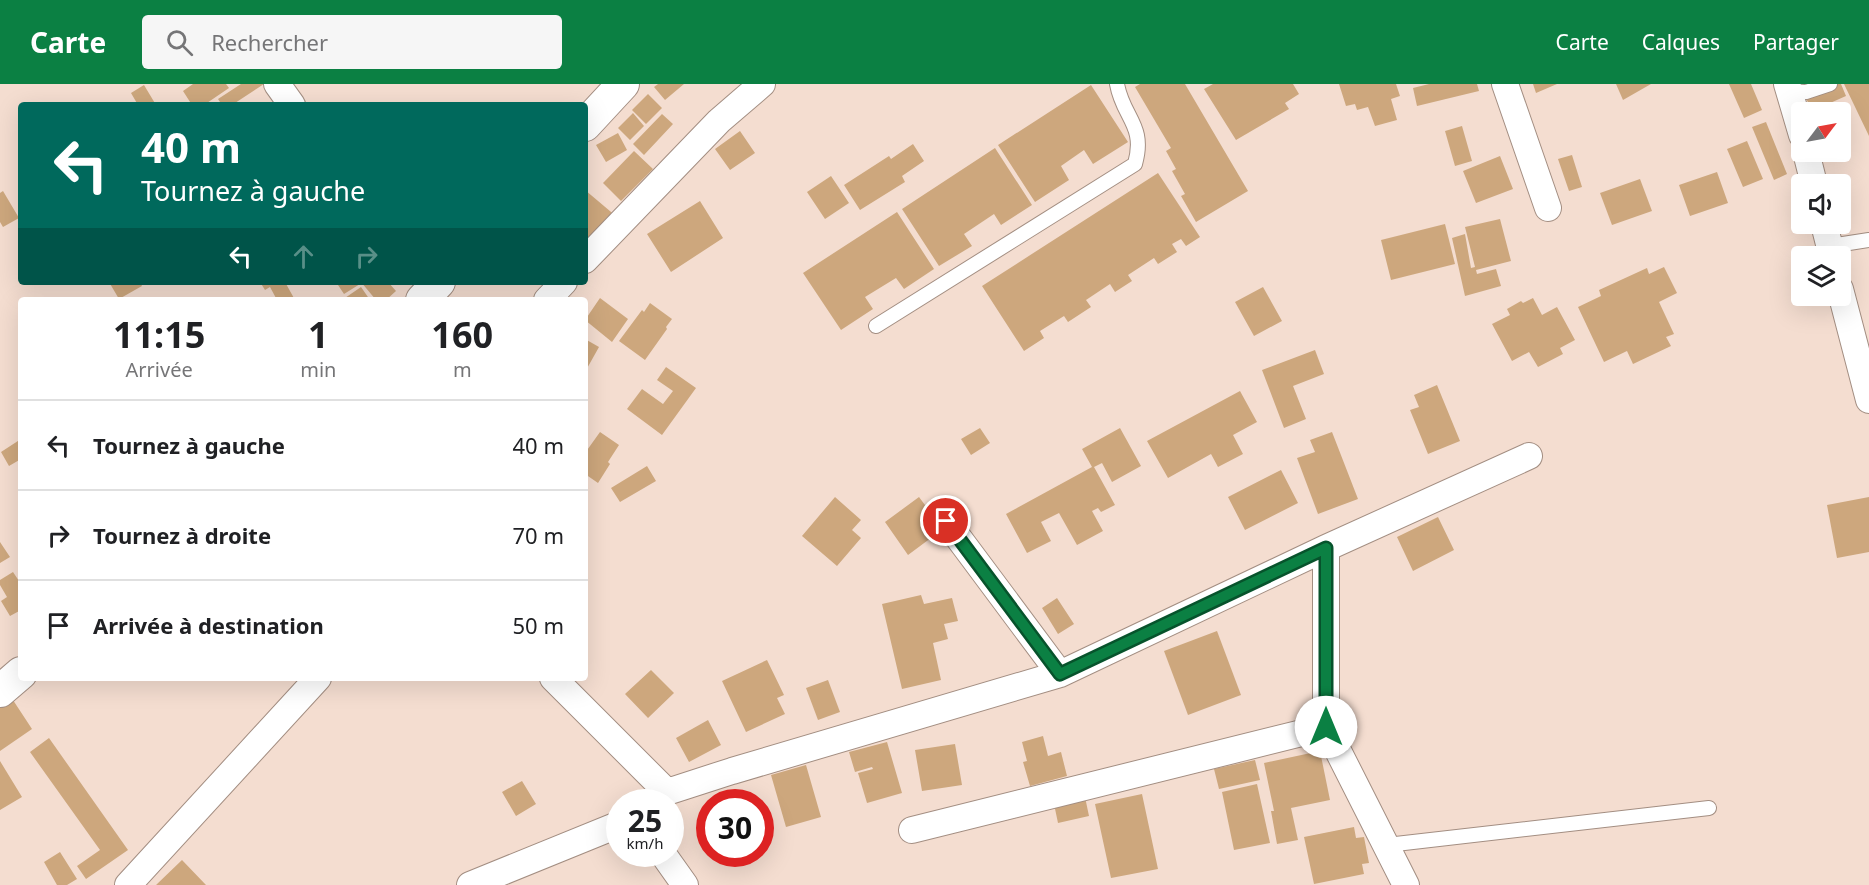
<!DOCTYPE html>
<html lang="fr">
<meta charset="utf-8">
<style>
:root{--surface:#fff;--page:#f6f6f6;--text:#202124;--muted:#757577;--line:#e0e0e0;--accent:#0b8043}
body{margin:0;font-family:"Noto Sans",sans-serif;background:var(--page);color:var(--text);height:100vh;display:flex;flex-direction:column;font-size:22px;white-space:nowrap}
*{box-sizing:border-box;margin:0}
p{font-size:20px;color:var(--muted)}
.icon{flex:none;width:33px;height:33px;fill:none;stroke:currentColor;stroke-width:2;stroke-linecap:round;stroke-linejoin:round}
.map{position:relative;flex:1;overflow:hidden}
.drawer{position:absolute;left:18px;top:213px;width:570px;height:384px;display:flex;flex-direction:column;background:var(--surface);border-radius:6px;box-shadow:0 6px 24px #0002}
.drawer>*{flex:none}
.hud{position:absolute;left:18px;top:18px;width:570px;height:183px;border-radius:6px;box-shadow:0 6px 24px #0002;background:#00695c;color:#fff;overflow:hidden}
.needle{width:39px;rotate:58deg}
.controls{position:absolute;left:1791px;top:18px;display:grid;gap:12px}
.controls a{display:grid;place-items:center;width:60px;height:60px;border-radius:6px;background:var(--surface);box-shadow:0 6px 24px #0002;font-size:30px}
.speed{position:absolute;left:606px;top:705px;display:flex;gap:12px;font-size:30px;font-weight:700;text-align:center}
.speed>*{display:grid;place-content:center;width:78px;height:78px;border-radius:50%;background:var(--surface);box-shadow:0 6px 24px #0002;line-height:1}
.speed small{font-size:15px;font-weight:400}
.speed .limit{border:9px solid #d22;background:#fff;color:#111}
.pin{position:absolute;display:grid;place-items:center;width:51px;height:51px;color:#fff;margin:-26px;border:3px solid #fff;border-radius:50%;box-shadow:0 2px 6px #0007}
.me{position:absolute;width:66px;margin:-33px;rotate:0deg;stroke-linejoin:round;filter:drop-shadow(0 0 4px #0008)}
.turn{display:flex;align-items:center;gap:21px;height:126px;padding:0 24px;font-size:27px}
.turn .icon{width:78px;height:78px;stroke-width:2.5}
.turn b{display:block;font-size:42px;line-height:51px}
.lanes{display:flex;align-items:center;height:57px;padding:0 24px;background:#0003;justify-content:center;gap:30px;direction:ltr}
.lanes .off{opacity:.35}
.eta{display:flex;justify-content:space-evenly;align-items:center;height:102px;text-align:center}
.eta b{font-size:36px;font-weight:700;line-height:42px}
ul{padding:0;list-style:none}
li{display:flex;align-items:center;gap:18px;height:90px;padding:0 24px;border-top:2px solid var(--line)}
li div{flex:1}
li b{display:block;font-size:22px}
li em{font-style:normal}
header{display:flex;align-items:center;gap:36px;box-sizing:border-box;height:84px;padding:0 30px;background:var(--accent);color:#fff}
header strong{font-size:28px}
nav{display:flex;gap:33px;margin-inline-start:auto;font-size:21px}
.search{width:420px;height:54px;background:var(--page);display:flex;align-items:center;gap:15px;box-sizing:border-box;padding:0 21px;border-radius:6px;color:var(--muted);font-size:22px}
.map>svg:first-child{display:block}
</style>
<header>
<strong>Carte</strong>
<div class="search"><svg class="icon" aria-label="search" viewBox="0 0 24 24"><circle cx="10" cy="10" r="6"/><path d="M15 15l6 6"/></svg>Rechercher</div>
<nav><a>Carte</a><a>Calques</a><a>Partager</a></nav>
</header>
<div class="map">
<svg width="1869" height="801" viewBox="0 0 1869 801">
<rect width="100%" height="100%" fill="#f4ddd0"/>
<path fill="#cda77d" d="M193 0H226L229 4 204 21H192L183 7Z
M241 0H264L232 21H222L218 15Z
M658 0H684L665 16 654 3Z
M1140 0H1185L1248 107 1196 138 1181 112 1185 110 1172 87 1176 85 1166 67 1171 64 1135 3Z
M1213 0H1293L1299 10 1285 19 1289 25 1236 56 1204 5Z
M1339 0H1396L1400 12 1391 15 1397 36 1375 42 1368 23 1357 26 1355 20 1346 22Z
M1429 0H1477L1479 7 1417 22 1413 4Z
M1533 0H1557L1536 9Z
M1616 0H1651L1623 16Z
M1729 0H1751L1762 26 1744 34Z
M1832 0H1841L1846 12 1812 27 1805 12Z
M1844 0H1869V52Z
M144 1 156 21H138L131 9Z
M1091 1 1128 58 1093 80 1084 66 1061 82 1069 96 1035 118 998 61Z
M648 10 662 24 646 40 632 26Z
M633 29 644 42 630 56 618 44Z
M662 30 673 40 644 71 633 60Z
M1766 38 1787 90 1774 96 1752 43Z
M1462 42 1472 77 1455 82 1445 47Z
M740 47 755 69 730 86 715 65Z
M618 49 627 66 606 78 596 61Z
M1747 57 1763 95 1743 103 1727 65Z
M913 60 924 77 902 92 905 98 860 126 844 101 889 72 891 75Z
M995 64 1032 121 1001 141 994 130 964 150 972 162 939 182 902 125Z
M634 67 653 85 621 117 603 99Z
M1572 71 1582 103 1569 107 1558 75Z
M1500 72 1513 105 1476 119 1463 87Z
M1717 88 1728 119 1690 132 1679 101Z
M1158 89 1200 153 1186 162 1181 155 1172 160 1177 168 1158 180 1154 174 1128 191 1132 197 1115 208 1110 200 1086 216 1091 223 1068 238 1064 232 1040 247 1044 254 1024 267 982 202Z
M831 92 849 119 825 135 807 108Z
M1640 95 1652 127 1612 141 1600 109Z
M585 106 617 133 596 159 585 150Z
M3 107 19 134 3 143 0 138V109Z
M700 117 723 154 671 188 647 150Z
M897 128 934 185 904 205 896 194 865 213 873 225 841 246 803 189Z
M1500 135 1511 177 1476 186 1477 190 1496 185 1501 202 1465 212 1452 154 1465 150 1471 184 1475 183 1465 143Z
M1445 140 1455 180 1391 196 1381 156Z
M1664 183 1677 209 1659 218 1674 250 1666 253 1671 262 1633 280 1627 267 1604 278 1578 223 1601 212 1599 206 1647 184 1649 190Z
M109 198H140L142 202 119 215Z
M260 198H285L295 216H277L270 203 265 206Z
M336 198H358L360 200 344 210Z
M361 198H388L396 207 386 216H376Z
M361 203 370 216H342Z
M1263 203 1282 237 1254 252 1235 218Z
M600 214 628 235 612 258 585 236Z
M1533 214 1542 231 1557 223 1575 256 1560 264 1563 270 1538 283 1529 268 1512 277 1492 240 1510 231 1507 225 1521 217 1523 219Z
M650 219 672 235 666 243 667 245 645 276 619 257 642 226 644 228Z
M585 255 599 263 585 288Z
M1315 266 1324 290 1293 302 1306 335 1284 344 1262 286Z
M666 283 696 304 662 351 627 325 642 305 663 320 673 307 657 296Z
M1437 301 1460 357 1428 370 1410 326 1419 323 1414 311Z
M1240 307 1257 338 1233 351 1243 370 1218 383 1211 370 1168 394 1147 357Z
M980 344 990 359 971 371 961 355Z
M1120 344 1141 382 1112 398 1102 379 1094 383 1115 421 1101 428 1098 424 1092 427 1103 447 1077 461 1059 429 1041 438 1051 457 1027 469 1006 430 1092 383 1082 365Z
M600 348 619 361 608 378 610 380 598 399 585 390V369Z
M1332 348 1358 415 1318 430 1297 374 1315 368 1310 356Z
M21 355V375L9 382 1 368Z
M647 382 656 397 620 418 611 404Z
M1281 386 1298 419 1245 446 1228 413Z
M835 413 861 436 852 446 861 454 837 482 802 452Z
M919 413 943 445 908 471 885 438Z
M1869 413V468L1837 474 1827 421Z
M1438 433 1454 466 1413 487 1397 453Z
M0 458 10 473 0 479Z
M13 488 21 500V526L10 532 1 517 7 513 0 501V496Z
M921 511 924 520 952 514 958 537 944 540 948 555 933 559 941 596 902 605 882 520Z
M1057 514 1074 540 1058 550 1042 524Z
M1217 547 1241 611 1188 631 1164 567Z
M767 576 784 611 777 614 785 630 746 648 722 597Z
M651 586 674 609 648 634 625 610Z
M828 596 840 628 818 636 806 604Z
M9 610 32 645 0 667V616Z
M708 636 721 661 689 678 676 654Z
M1043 652 1048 672 1061 668 1067 692 1030 702 1023 678 1027 677 1022 658Z
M49 654 128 766 86 795 77 782 100 766 30 668Z
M887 658 902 709 867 719 858 689 873 685 872 683 855 688 849 668Z
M955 660 962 701 922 707 915 666Z
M1320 667 1330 716 1291 724 1298 756 1277 760 1271 727H1274L1264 679Z
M1255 676 1260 696 1219 705 1214 685Z
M0 677 22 713 0 726Z
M806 681 821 733 786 743 771 691Z
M522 697 536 720 516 732 502 708Z
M1257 700 1270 759 1234 766 1222 708Z
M1142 710 1158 785 1111 794 1095 720Z
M1085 713 1089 732 1058 739 1054 720Z
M1354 743 1356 754 1364 753 1369 779 1362 780 1364 790 1314 800 1304 753Z
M60 768 77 795 67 801H57L44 778Z
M182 776 206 801H156Z"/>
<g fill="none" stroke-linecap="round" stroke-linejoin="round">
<defs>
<path id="service" d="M1790 7 1806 8 1830 0
M1830 162 1869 156
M876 242 1135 80C1146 41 1123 34 1117 0
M1387 761 1709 724"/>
<path id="minor" d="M277 0 292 21
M1505 0 1548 124
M1787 0 1802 51
M1806 68 1814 100
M1824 140 1832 172
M585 176 719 37 762 0
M1840 205 1869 316
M547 216 564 198
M946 437 1060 590
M553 594 667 708
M1326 643V464
M654 718 667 708 732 687 1060 590 1326 464 1529 372
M912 746 1326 643 1406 801
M663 770 685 801
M128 801 318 594
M470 801 620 740"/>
<path id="tertiary" d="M585 41 623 0
M422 216 439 198
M0 607 21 589"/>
</defs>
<use href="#service" stroke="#a38e82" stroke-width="16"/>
<use href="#minor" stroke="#a38e82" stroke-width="28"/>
<use href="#tertiary" stroke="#a38e82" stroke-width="34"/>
<use href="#service" stroke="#fff" stroke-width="14"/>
<use href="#minor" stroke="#fff" stroke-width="26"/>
<use href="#tertiary" stroke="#fff" stroke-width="32"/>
</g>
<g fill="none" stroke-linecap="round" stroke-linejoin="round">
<defs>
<path id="route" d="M946 437 1060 590 1326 464V643"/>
</defs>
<use href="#route" stroke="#07532c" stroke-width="15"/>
<use href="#route" stroke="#0b8043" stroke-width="10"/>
</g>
</svg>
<div class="controls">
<a><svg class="needle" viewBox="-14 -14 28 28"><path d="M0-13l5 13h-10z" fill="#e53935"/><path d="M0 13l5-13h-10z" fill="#757577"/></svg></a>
<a><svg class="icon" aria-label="sound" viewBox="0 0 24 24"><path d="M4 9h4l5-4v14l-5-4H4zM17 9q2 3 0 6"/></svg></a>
<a><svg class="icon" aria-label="layers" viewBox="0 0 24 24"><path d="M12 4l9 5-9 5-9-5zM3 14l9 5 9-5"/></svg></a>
</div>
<div class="speed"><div>25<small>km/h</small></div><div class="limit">30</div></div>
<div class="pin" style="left:946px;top:437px;background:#d93025"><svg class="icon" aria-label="arrive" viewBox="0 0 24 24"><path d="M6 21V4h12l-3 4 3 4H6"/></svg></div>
<svg class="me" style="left:1326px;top:643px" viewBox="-20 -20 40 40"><circle r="19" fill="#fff"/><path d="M0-13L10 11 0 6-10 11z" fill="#0b8043"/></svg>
<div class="hud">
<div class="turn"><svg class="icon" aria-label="left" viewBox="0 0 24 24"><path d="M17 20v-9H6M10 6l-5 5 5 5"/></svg><div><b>40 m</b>Tournez à gauche</div></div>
<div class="lanes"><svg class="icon" aria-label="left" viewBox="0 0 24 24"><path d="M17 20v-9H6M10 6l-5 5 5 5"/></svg><svg class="icon off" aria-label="ahead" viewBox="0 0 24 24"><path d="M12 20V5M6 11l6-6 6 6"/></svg><svg class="icon off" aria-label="right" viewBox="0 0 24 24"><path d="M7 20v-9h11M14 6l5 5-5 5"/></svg></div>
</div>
<section class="drawer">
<div class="eta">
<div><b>11:15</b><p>Arrivée</p></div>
<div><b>1</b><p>min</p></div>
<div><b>160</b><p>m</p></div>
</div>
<ul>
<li><svg class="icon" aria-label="left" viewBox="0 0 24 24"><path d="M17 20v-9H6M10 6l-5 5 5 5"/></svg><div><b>Tournez à gauche</b></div><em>40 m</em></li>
<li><svg class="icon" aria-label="right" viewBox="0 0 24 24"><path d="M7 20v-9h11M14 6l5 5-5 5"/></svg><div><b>Tournez à droite</b></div><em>70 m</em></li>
<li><svg class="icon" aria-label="arrive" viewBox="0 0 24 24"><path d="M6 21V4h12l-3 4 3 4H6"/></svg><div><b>Arrivée à destination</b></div><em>50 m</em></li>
</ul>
</section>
</div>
